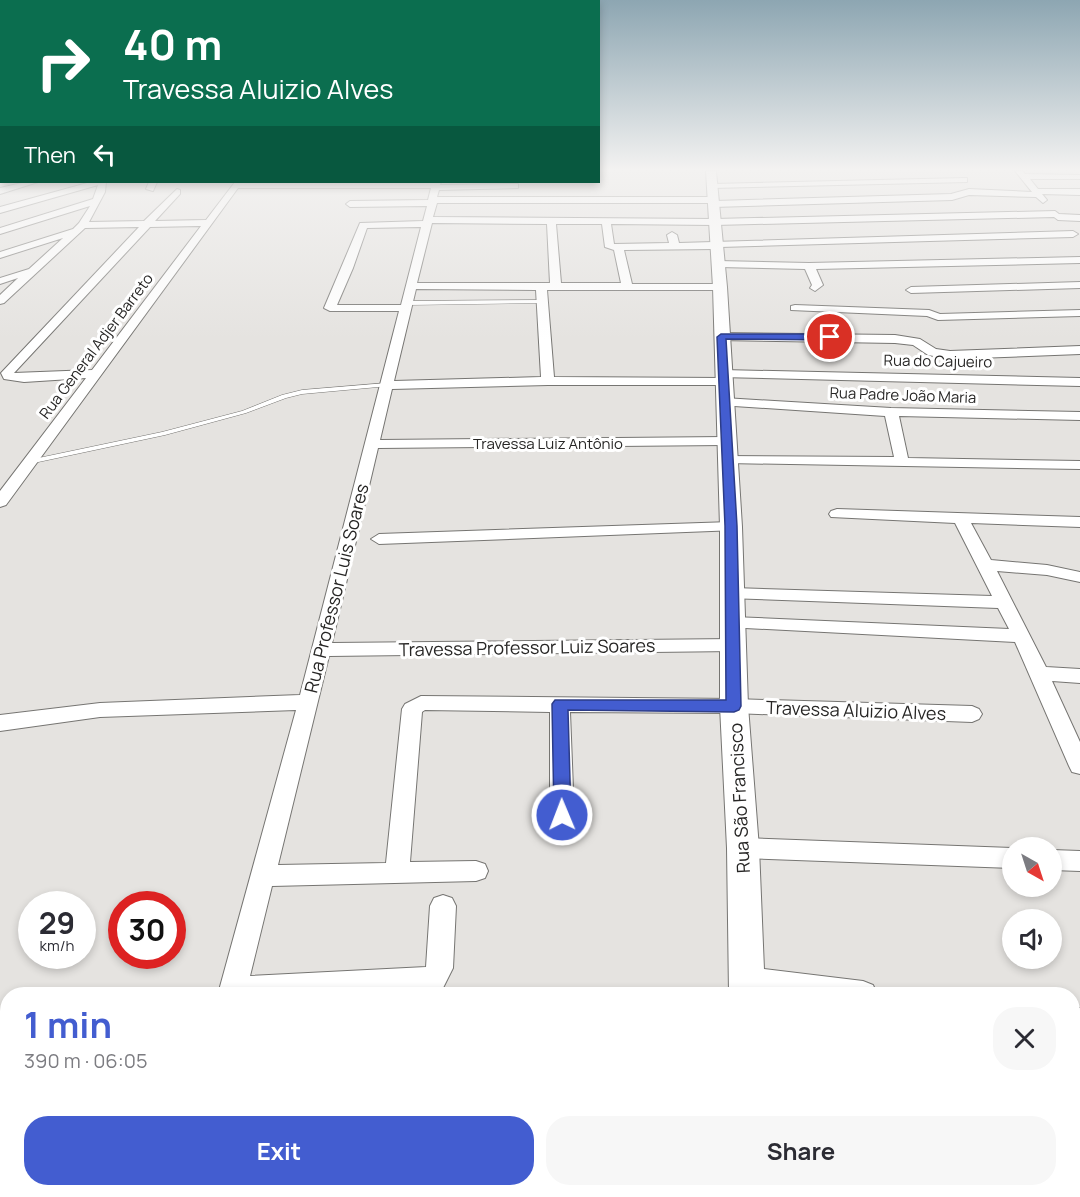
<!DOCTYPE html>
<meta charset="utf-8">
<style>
:root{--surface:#fff;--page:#f7f7f7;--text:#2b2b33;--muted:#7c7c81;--accent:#435dd0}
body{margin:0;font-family:Manrope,sans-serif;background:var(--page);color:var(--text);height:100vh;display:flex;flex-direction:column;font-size:22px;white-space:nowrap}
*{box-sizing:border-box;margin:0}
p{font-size:20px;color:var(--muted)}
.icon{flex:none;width:33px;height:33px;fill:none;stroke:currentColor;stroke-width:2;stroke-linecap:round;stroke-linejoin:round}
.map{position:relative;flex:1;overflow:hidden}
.panel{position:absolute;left:0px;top:987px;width:1080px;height:210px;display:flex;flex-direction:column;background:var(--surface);border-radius:24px 24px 0 0;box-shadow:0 3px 9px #0003}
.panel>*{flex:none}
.guide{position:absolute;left:0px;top:0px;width:600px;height:183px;box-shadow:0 3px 9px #0003;background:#0b6e4f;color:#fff;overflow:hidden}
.needle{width:39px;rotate:141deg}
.fabs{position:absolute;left:1002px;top:837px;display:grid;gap:12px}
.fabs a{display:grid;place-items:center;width:60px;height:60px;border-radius:50%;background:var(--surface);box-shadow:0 3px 9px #0003;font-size:30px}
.speed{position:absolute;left:18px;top:891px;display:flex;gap:12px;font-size:30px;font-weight:700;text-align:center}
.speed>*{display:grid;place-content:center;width:78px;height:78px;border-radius:50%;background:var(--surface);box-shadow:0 3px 9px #0003;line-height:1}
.speed small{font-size:15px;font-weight:400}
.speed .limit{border:9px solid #d22;background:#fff;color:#111}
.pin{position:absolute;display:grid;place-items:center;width:51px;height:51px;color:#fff;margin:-26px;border:3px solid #fff;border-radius:50%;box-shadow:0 2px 6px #0007}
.me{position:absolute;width:66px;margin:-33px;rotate:359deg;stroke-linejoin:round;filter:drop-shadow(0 0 4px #0008)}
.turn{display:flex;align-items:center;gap:21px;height:126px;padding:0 24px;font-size:27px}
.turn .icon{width:78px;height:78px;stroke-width:2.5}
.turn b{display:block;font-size:42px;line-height:51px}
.then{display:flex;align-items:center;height:57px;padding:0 24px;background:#0003;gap:12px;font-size:22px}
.round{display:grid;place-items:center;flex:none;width:63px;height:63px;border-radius:24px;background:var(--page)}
.overview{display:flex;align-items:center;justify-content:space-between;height:102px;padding:0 24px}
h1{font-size:36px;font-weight:700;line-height:45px;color:var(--accent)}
.primary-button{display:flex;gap:12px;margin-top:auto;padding:12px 24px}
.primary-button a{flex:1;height:69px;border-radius:24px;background:var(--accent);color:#fff;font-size:24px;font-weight:700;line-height:69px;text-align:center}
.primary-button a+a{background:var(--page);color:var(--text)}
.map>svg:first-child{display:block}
</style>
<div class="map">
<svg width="1080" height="1197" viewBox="0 0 1080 1197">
<rect width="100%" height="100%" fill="#e5e3e0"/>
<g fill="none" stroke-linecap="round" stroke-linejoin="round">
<defs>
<path id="lane" d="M540 300 543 302 542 303 408 305 405 303 408 301Z
M387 383 390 385 389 386 302 394 286 398 246 413 165 435 29 464 25 462 29 460 162 432 242 411 282 395 302 390Z"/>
<path id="street" d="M1015 171H1023L1025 174 1080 175V179H1030L1038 189H1080V195L1042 194 1047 200 1043 203 1036 197 969 195 952 200 713 207 710 206V203H437L433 217 715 219 1055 211 1059 214 1080 215V221L1058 220 1054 217 715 225 611 224 614 244 669 243 667 235 672 232 677 235 679 243 1073 231 1078 234 1073 237 720 247 716 249 624 250 632 284H720L725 287 720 290H547L554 377 723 378 728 379 729 382 728 385H548L392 389 380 440 725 437 732 441 725 445 378 448 332 643 734 639 741 640 744 645 741 650 734 651 329 656 278 865 386 863 402 709 405 704 421 696 734 699 972 706 979 709 982 714 979 719 972 722 734 713 570 712 574 815 570 822 562 824 554 822 550 815V712L425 710 422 712 410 862 476 861 485 864 488 871 485 878 476 881 272 886 250 976 426 967 430 906 434 898 443 895 452 898 456 906 453 968 443 988 433 992 383 994H218L296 710 100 717 0 731V715L100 703 300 695 399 311H330L324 308 360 223 423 221 427 206 350 207 346 204 350 201 428 200 431 188H238L6 505 0 507V491L86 378 24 382 4 379 1 373 139 227 85 228 4 303 0 304V295L18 278 0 284V278L29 269 63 238 0 258V252L73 229 79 223 90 206 0 234V228L93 199 98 185 0 213V207L91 182H106L105 192 89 222 144 221 177 189 180 190V194L155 221 206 220 235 182H243L242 183 441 182 440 185 515 184H518V188L439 190 437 197H712L715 201 951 194 969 189 1032 192ZM432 223 547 224 550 283H417ZM556 224H602L605 247 614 250 621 283H561ZM201 226 92 370 14 373 150 227ZM421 227 401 305H337L353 268 367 228ZM416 289 536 290 541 377 394 381Z
M964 178H967V182L712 188 708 186 712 184Z
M26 182H38L0 194V188Z
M149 182H157L153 191 146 189Z
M1080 257V263L816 269 823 285 815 291 810 288 812 285 805 269 718 267 713 264 718 261 809 263Z
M1080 282V288L911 293 906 290 911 287Z
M795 305 929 310 940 314 1080 310V316L938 320 927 316 791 310V306Z
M721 333 895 335 920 339 936 349 950 351 1080 346V354L950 359 928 355 913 345 895 343 717 340 715 337Z
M723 370 1080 378V386L719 377 717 374 719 371Z
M724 398 891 408 1080 412V420L899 416 908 458 1080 461V469L727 463 722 462 720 459 722 456 894 457 885 416 719 405 717 402 719 399Z
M837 509 1080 517V527L971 523 991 560 1047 565 1080 572V582L1047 575 997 571 1046 667 1080 669V683L1052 681 1080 742V774L1072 772 1069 766 1015 642 726 627 724 623 726 619 733 617 1009 629 998 608 727 598 724 594 727 590 733 588 992 596 955 523 831 517 829 514 831 511Z
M731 522 739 527 737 530 379 544 371 539 379 534Z
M743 838 1012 848V868L743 858 735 855 731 848 735 841Z
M1052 850 1080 851V871L1052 870Z
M747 967 863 981 873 985 877 994 747 993 737 989 734 980 737 971Z
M1072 1007 1080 1008V1036L1072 1035Z
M0 1102H8V1132H0Z
M167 1190H199L197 1197H165Z"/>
<path id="secondary" d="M0 171H2L0 177Z
M706 171H716L727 287 742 527 748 706 759 848 765 994H729L727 848 720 706V527L713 287Z
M736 1190H778V1197H736Z"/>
</defs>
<use href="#lane" stroke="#767572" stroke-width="1"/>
<use href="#street" stroke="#767572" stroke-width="2"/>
<use href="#secondary" stroke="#767572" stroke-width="2"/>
<use href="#lane" fill="#fff" fill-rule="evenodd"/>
<use href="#street" fill="#fff" fill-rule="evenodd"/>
<use href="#secondary" fill="#fff" fill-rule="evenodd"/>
</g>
<linearGradient id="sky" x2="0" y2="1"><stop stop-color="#8da6b2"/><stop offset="0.5" stop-color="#f3f2f1"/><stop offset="1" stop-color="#f3f2f1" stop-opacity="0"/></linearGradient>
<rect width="1080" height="339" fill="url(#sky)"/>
<path fill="#435dd0" stroke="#2c3c87" stroke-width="1.5" d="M721 334H830L835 337 830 340 726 339 737 526 741 706 739 710 734 712 568 710 571 815 569 820 562 822 556 820 554 815 552 704 555 700H726L725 526 717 337Z"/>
<g text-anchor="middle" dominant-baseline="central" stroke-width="6" stroke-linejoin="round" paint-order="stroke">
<g font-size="15" fill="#272625" stroke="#fff">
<text transform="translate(96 346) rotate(-53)">Rua General Adjer Barreto</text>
<text transform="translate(938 361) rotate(1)">Rua do Cajueiro</text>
<text transform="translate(903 395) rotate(2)">Rua Padre João Maria</text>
<text x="548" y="443">Travessa Luiz Antônio</text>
</g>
<g font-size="18" fill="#272625" stroke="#fff">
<text transform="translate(336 588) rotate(-76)">Rua Professor Luis Soares</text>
<text transform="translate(527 647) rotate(-1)">Travessa Professor Luiz Soares</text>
<text transform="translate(856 710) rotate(2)">Travessa Aluizio Alves</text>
<text transform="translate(739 798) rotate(-93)">Rua São Francisco</text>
</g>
</g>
</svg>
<div class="fabs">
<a><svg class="needle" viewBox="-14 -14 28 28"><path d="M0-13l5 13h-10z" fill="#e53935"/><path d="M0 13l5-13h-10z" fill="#7c7c81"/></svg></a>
<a><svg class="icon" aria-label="sound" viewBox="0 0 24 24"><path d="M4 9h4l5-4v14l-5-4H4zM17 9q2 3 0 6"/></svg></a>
</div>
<div class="speed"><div>29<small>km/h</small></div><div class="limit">30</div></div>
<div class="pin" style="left:830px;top:337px;background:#d93025"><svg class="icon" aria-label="arrive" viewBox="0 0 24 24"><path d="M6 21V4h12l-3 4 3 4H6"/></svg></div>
<svg class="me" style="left:562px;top:815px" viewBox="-20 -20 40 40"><circle r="17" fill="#435dd0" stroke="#fff" stroke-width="3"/><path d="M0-11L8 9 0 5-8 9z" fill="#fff"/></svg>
<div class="guide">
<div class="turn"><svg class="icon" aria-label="right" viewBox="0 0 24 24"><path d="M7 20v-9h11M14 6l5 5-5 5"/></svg><div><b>40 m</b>Travessa Aluizio Alves</div></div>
<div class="then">Then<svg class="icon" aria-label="left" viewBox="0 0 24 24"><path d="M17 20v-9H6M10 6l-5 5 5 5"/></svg></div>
</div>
<section class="panel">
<div class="overview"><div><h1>1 min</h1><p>390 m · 06:05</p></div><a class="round"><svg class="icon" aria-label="close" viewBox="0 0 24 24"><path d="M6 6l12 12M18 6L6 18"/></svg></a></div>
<div class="primary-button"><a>Exit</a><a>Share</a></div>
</section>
</div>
